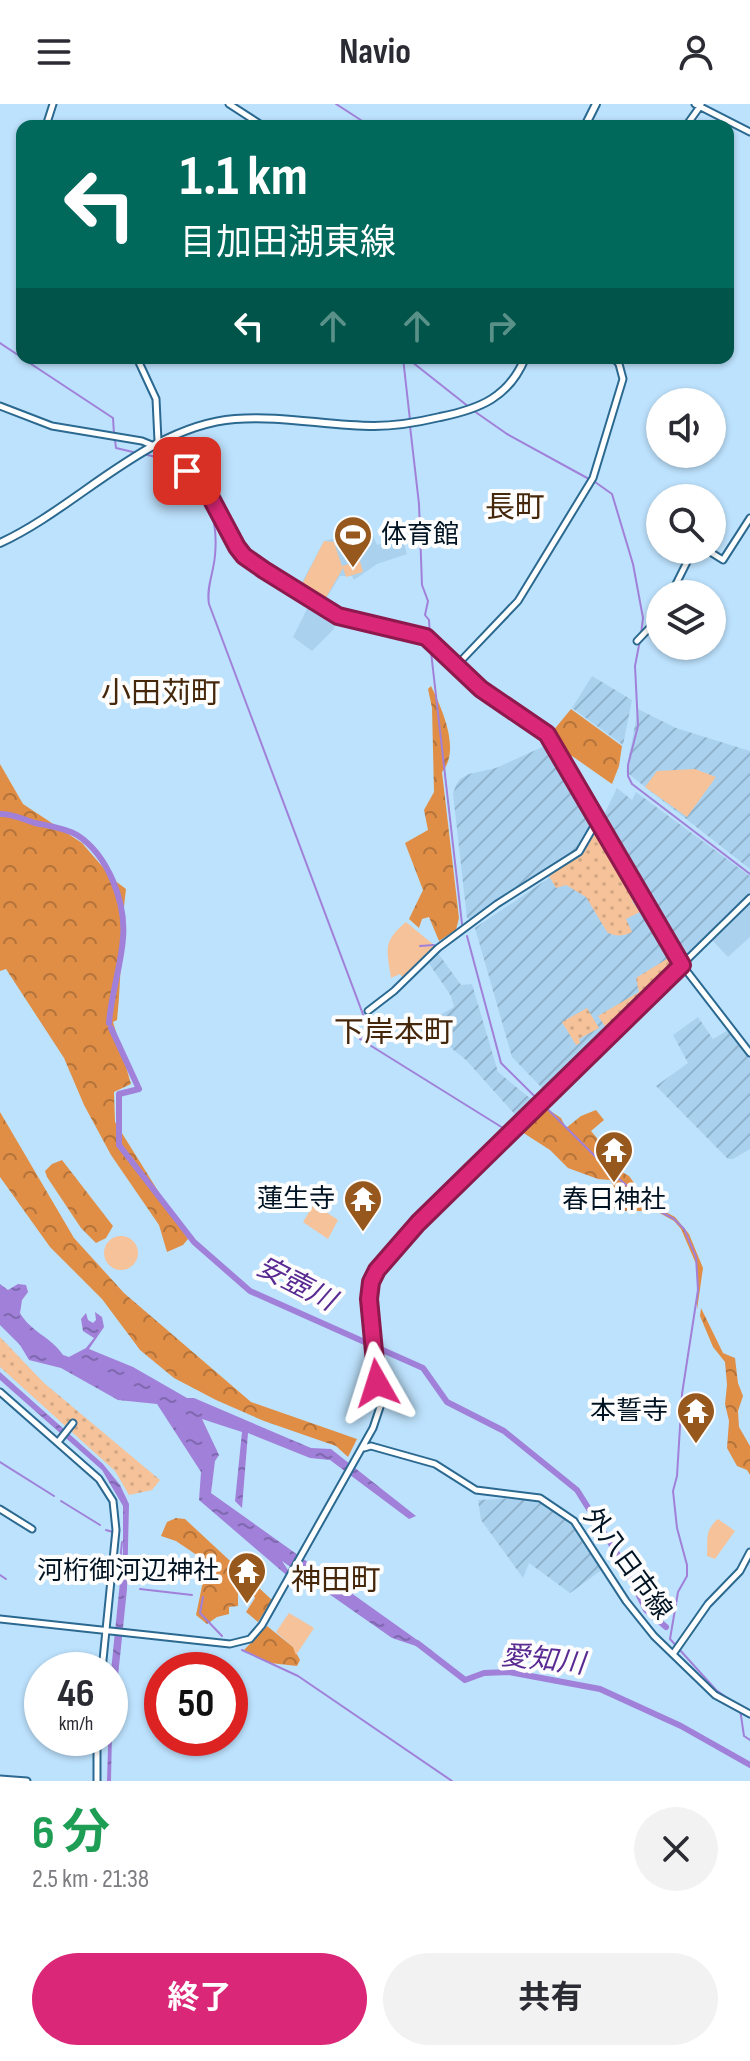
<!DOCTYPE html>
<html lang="ja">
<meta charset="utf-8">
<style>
:root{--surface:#fff;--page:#f2f2f3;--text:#2b2b33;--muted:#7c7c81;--accent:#db2777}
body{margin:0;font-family:"Sofia Sans Condensed","Noto Sans JP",sans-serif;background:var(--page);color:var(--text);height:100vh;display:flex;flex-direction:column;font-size:30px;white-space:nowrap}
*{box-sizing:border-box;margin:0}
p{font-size:26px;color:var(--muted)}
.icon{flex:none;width:44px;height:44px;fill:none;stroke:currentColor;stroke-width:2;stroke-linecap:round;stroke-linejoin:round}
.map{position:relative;height:1677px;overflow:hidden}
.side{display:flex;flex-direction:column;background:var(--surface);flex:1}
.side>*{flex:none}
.hud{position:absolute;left:16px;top:16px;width:718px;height:244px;border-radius:16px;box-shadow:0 2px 6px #0004;background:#00695c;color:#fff;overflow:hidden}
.fabs{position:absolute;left:646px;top:284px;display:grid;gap:16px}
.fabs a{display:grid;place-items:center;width:80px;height:80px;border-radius:50%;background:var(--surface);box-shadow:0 2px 6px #0004;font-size:40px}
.speed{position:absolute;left:24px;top:1548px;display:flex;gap:16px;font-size:40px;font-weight:700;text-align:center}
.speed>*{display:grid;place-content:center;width:104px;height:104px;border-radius:50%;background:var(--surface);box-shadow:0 2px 6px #0004;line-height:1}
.speed small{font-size:20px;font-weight:400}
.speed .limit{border:12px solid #d22;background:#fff;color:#111}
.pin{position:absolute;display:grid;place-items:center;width:68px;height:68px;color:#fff;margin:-34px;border-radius:16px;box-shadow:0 4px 12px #0006}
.me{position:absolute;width:88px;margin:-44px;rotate:354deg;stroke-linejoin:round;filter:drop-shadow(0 0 6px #0008)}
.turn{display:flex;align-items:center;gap:28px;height:168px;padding:0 32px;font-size:36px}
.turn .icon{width:104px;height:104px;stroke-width:2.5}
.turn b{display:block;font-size:56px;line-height:68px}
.lanes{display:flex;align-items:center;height:76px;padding:0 32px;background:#0003;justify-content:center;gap:40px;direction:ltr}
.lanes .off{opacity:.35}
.round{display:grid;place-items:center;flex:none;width:84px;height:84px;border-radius:42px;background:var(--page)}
.overview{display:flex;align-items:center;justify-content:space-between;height:136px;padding:0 32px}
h1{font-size:48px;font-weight:700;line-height:60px;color:#1e9e55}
.primary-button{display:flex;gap:16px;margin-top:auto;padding:16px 32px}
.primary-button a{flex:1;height:92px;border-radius:48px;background:var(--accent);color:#fff;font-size:32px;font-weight:700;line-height:92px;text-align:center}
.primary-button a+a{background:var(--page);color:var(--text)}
header{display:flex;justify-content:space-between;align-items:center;height:104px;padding:0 32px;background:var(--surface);font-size:36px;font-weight:700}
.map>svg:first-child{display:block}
</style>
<header><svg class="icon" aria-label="menu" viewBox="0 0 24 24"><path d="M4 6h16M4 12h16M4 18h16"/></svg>Navio<svg class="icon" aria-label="person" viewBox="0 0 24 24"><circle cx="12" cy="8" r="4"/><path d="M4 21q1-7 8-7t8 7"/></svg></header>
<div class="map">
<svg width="750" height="1677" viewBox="0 0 750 1677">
<defs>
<pattern id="industrial-furrows" width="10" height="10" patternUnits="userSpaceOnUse" patternTransform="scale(2)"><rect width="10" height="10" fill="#aad2ef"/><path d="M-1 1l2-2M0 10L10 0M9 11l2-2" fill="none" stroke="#90b3cd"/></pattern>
<pattern id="grass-dots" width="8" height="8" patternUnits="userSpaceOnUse" patternTransform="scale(2)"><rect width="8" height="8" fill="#f5c29a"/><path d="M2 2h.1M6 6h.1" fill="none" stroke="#d0a684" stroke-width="1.8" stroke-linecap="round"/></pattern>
<pattern id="forest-crowns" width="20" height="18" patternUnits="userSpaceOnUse" patternTransform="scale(2)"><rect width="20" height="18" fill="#e08e46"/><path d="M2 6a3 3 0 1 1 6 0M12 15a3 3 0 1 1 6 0" fill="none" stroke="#b3733a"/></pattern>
<pattern id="water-ripples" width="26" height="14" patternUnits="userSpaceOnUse" patternTransform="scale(2)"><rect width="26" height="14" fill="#a080d9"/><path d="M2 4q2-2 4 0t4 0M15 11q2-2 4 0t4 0" fill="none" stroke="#8068b0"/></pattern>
</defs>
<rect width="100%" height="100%" fill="#bde2fd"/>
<path fill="#aad2ef" d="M370 425 377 441 402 433 407 450 377 460 354 476 352 472H340L323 500 299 484 324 437Z
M309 501 336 516 334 525 312 547 293 533Z
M750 800V833L728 853 712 836Z"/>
<path fill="url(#industrial-furrows)" d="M592 572 632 596 623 641 572 604Z
M638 605 676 624 750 647V765L626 668Z
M547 641H550L592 717 585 736 576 747 470 815 467 814 453 690 456 681 460 675 469 670 496 664Z
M617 684 632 696 636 688 750 772V791L686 854 682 853 601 717Z
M600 726 677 862 550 988 544 986 512 953 475 824 592 745Z
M438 849 461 881 472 880 498 968 536 999 519 1015 466 956 439 934 426 930 424 920 454 903 451 892 428 858Z
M698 913 713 935 728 926 750 954V1045L733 1055H728L656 982 688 959 673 931Z
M517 1394 539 1397 572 1419 603 1465 570 1489 529 1459 523 1474 481 1416 478 1396Z"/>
<path fill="url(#grass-dots)" d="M598 727 636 793 632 797 640 808 626 815 632 828C624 832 614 833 607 828L586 793 566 781 556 784 549 772 584 748 594 729Z
M670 853 676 862 609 928 598 912 639 888 636 874Z
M587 904 599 924 579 935 580 939 576 941 562 918Z
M0 1233 44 1279 160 1376 152 1386 129 1391 115 1367 0 1263Z"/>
<path fill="url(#forest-crowns)" d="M431 582C442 605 461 646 442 668L459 814 456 826 439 837 429 813 422 815 419 824 409 815 423 786 405 739 428 726 424 706 434 688 432 604 428 585Z
M571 605 622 642 619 662 612 680 572 652 566 656 552 628Z
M0 660 23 700 82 739 114 776 126 785C120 829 122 872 117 916L113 918 131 980 114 988 115 1018 188 1135 183 1141 167 1148 159 1121 111 1051 84 1001 64 954 6 865 0 867Z
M543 1002 561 1014 566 1024 581 1012 596 1006 604 1016 591 1027 607 1046 612 1062 629 1072 649 1099 675 1113 689 1130 703 1164 697 1206V1162L681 1125 674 1117 656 1107H617L609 1097 613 1081 610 1076 598 1075 568 1064 550 1046 522 1028 527 1016Z
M0 1008 74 1134 124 1189 251 1298 357 1335 348 1353 336 1342 264 1317 216 1296 174 1274 140 1246 102 1195 50 1143 0 1073Z
M62 1056 113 1122 106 1134 96 1139 81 1124 47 1073 45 1067 52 1060Z
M701 1204 723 1249 735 1254 738 1279 743 1292 738 1307 739 1323 750 1342V1371L747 1366 737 1362 727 1344 729 1317 725 1300 727 1281 725 1258 713 1243 700 1212Z
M176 1414 185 1415 272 1496 258 1518 246 1508 255 1494 247 1482H238V1502L229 1503V1510L217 1513 207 1520 196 1511 207 1458 176 1437 161 1432 167 1418Z
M267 1522 293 1543 300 1556 297 1562 270 1559 244 1546Z"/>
<path fill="#f5c29a" d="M324 437 334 438 342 462 360 457 363 468 346 473 343 464 323 499 300 484Z
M695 665 716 673 687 713 645 683 657 667Z
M406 818 435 842 403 874 400 870 391 874C387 846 382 838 406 818Z
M314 1100 338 1116 328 1135 303 1118Z
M104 1149a17 17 0 1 1 34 0a17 17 0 1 1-34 0Z
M718 1415 735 1427 715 1455 707 1452C708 1436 704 1427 718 1415Z
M289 1509 314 1524 296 1551 293 1543 276 1528Z"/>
<path fill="url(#water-ripples)" d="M0 1180 8 1186 18 1180 26 1181 28 1188 22 1196 20 1209C31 1228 51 1233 63 1251L69 1253 86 1244 94 1234 83 1227 81 1215 86 1209 88 1216 93 1219 96 1216 95 1208 102 1213 104 1223 89 1245 133 1263 187 1294H194L311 1344 331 1345 416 1412 409 1415 330 1356 310 1354 248 1329 242 1404 235 1397 242 1328 202 1315 219 1351 215 1357 211 1389 434 1548 392 1534 282 1457 298 1481 199 1396 201 1368 157 1300 118 1296 61 1264 29 1256 20 1241 0 1221Z
M0 1268 103 1360 120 1381 129 1400 127 1485 112 1630 111 1677H107L110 1577 123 1448V1402L102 1366 0 1276Z"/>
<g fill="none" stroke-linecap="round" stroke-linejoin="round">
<path stroke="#a080d9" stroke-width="2" d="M336 0 370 22
M0 239 21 253
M22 254 113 314 114 330
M403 254 410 316
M407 254 469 303
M474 307 507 330 589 375
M410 322 419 400 422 481 428 497 425 511 429 516 430 533
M115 336 116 344 137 349
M143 350C194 359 220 400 215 451 214 468 206 483 209 500L367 921 360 935 503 1024
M595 378 612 390 633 460 643 514 641 530
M640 536 635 562 638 622 628 661V672L632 680 750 770
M430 539 462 820
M467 832 501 959 611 1068 652 1103 674 1115 684 1125 696 1153 698 1186 682 1290 677 1372 673 1387 677 1424 687 1461V1472L678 1488 670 1535 716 1586 733 1598
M420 842 434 841
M0 1358 54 1392
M61 1397 100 1421
M106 1426 113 1428
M0 1471 6 1475
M121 1480 118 1479 122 1438
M140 1485 192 1491
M203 1493 200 1509 222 1532
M242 1546 298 1572 452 1677
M740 1605 744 1632 750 1636"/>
<path stroke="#a080d9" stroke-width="6" d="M0 710C14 710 22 715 35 719 49 722 65 724 77 731 108 751 126 798 123 834 121 862 111 891 109 919
M111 924 139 985 119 990V1041L194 1138 250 1187 423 1264 447 1298 504 1327 577 1386 623 1459 646 1506 666 1523
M417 1539 465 1576 484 1569 509 1568 600 1585 681 1622 750 1661"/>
<defs>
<path id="secondary" d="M229 0 263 22
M695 0 750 28
M46 22 53 0
M686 22 701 1
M137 254 156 295 158 337 155 341
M0 302 52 322 142 337 154 342 204 381 237 443 244 452 264 466 338 512 426 533 481 585 547 630 682 861 750 949
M707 446 723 456 750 414
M671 490 693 446
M637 537 660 513
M456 562 518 497 593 374 623 275 619 260 614 254
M368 907 394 887 438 844 497 800 579 748 597 717
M0 1288 99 1375 113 1397 116 1426 102 1566
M58 1338 73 1319
M364 1344 371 1342 435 1360 476 1386 540 1394 574 1417 626 1497 654 1532 715 1591 750 1610
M0 1405 32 1425
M0 1515 230 1540 250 1535 262 1521 373 1324 381 1300 369 1195C371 1163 399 1141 418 1119L750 794
M673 1550 708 1500 740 1467 750 1448
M97 1634V1677
M0 1675 27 1677"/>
<path id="primary" d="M585 22 596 0
M0 439C77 404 147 322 235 315 281 311 328 322 374 322 397 322 419 318 440 313 480 305 509 293 525 254"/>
</defs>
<use href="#secondary" stroke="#2b6990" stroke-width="9"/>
<use href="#primary" stroke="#2b6990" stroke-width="10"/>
<use href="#secondary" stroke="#fff" stroke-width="5"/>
<use href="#primary" stroke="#fff" stroke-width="6"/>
</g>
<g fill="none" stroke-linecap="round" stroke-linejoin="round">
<defs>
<path id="route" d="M187 367 204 381 237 443 244 452 264 466 338 512 426 533 481 585 547 630 682 861 418 1119 377 1166 371 1178 369 1195 377 1279"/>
</defs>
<use href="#route" stroke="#8e194d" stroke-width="20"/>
<use href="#route" stroke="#db2777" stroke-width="14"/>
</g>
<defs>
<symbol id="stadium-pin" viewBox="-11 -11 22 30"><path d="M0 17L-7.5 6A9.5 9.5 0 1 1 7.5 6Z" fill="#96581d" stroke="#fdfdfd"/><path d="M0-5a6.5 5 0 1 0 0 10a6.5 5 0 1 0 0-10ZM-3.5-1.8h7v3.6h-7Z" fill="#fff"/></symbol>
<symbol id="temple-pin" viewBox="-11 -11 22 30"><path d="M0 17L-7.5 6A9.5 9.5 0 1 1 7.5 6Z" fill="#96581d" stroke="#fdfdfd"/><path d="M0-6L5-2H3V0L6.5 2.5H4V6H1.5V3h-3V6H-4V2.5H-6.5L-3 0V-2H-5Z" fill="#fff"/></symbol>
</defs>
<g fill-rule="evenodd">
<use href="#stadium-pin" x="331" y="409" width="44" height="60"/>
<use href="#temple-pin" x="592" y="1024" width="44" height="60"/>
<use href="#temple-pin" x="341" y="1073" width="44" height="60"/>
<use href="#temple-pin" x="674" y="1285" width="44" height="60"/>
<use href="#temple-pin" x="225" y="1445" width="44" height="60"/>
</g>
<g text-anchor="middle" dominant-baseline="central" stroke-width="8" stroke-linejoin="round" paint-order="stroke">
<g font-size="26" fill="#001323" stroke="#fdfdfd" text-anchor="end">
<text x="381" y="431" text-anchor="start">体育館</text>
<text x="335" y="1095">蓮生寺</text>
<text x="614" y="1096" text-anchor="middle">春日神社</text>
<text x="668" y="1307">本誓寺</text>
<text x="219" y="1467">河桁御河辺神社</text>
</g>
<g font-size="26" fill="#001323" stroke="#fdfdfd">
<text transform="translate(627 1460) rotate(54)">外八日市線</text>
</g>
<g font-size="28" font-style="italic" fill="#592a92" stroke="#fdfdfd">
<text transform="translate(296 1180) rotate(27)">安壺川</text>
<text transform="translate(543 1556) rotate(6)">愛知川</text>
</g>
<g font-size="30" fill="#45270b" stroke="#fdfdfd">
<text x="515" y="404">長町</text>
<text x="161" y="590">小田苅町</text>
<text x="394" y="929">下岸本町</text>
<text x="336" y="1477">神田町</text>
</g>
</g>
</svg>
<div class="fabs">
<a><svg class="icon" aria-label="sound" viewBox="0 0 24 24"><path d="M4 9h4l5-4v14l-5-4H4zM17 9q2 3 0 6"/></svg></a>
<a><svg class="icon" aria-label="search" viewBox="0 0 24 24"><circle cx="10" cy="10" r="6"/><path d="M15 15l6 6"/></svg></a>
<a><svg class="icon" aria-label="layers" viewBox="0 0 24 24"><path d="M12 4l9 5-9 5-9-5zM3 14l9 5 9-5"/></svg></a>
</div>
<div class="speed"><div>46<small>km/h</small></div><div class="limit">50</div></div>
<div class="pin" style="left:187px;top:367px;background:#d93025"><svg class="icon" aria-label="arrive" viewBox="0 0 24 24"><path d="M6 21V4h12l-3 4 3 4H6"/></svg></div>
<svg class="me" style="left:377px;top:1279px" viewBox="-20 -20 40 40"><path d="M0-17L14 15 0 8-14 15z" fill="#db2777" stroke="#fff" stroke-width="4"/></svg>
<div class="hud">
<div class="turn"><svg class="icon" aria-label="left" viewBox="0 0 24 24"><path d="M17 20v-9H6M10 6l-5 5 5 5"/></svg><div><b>1.1 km</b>目加田湖東線</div></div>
<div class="lanes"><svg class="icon" aria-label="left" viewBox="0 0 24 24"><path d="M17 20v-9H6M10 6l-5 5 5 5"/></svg><svg class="icon off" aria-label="ahead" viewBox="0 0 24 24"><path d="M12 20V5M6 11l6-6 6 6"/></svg><svg class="icon off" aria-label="ahead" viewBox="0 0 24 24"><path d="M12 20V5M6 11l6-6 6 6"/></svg><svg class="icon off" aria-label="right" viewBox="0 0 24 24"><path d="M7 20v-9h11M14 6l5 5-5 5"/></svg></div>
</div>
</div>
<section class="side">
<div class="overview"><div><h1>6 分</h1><p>2.5 km · 21:38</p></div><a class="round"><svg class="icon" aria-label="close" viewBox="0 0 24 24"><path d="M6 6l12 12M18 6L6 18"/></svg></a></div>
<div class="primary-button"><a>終了</a><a>共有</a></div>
</section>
